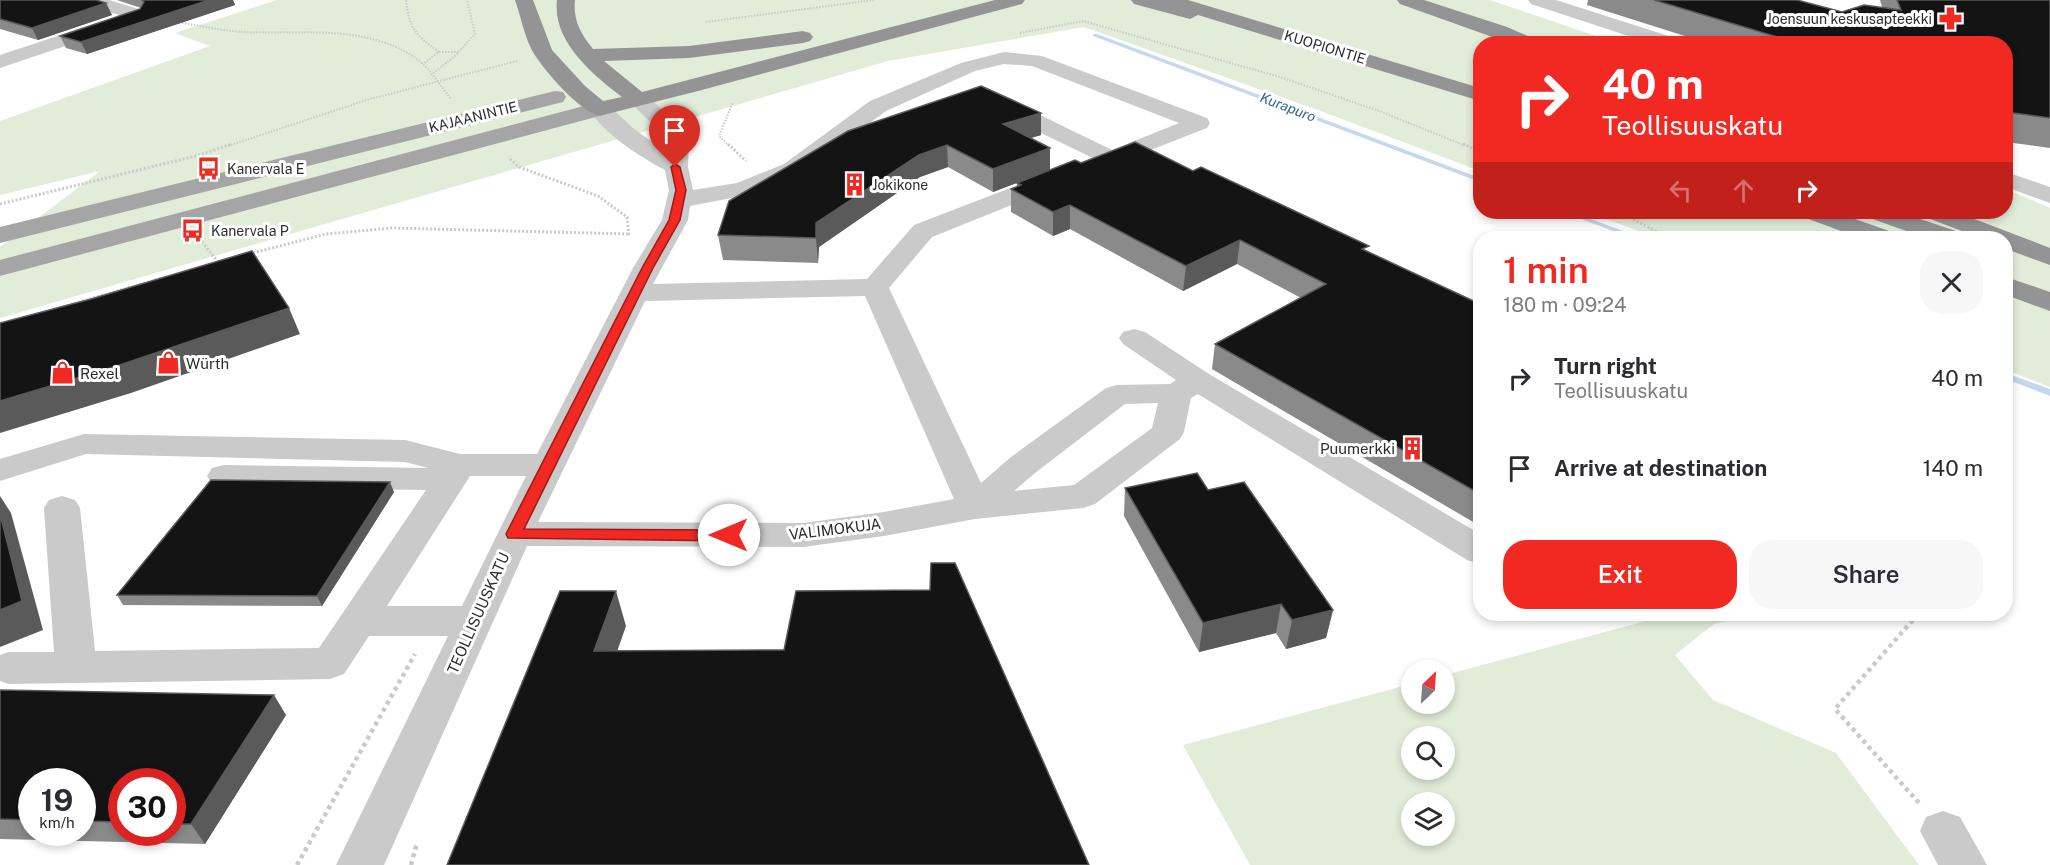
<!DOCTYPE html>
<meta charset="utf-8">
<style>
:root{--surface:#fff;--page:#f7f7f7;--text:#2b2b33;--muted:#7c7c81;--accent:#f22822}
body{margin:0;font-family:"Public Sans",sans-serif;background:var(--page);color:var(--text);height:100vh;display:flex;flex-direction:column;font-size:22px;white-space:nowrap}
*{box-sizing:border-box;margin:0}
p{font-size:20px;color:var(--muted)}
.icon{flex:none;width:33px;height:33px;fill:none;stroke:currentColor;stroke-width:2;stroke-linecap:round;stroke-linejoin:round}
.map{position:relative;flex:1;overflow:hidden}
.details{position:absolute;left:1473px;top:231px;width:540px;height:390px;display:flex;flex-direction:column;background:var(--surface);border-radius:24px;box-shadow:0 3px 9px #0003}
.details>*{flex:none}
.hud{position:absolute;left:1473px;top:36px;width:540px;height:183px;border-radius:24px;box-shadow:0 3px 9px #0003;background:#f22822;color:#fff;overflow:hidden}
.needle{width:39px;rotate:25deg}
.tools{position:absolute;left:1401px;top:660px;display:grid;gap:12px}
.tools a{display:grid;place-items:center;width:54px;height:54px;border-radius:50%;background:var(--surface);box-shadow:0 3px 9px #0003;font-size:30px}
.speed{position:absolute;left:18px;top:768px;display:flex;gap:12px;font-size:30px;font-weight:700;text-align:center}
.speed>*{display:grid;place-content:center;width:78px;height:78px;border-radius:50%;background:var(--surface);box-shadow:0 3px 9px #0003;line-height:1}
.speed small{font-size:15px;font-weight:400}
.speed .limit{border:9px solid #d22;background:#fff;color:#111}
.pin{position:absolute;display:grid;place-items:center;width:51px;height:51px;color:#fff;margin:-62px -26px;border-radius:50% 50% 50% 0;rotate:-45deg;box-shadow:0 0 6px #0007}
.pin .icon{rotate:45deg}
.me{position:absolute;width:66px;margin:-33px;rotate:270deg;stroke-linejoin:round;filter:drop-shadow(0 0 4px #0008)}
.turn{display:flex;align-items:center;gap:21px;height:126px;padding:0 30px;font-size:27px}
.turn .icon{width:78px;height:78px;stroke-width:2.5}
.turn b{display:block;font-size:42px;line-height:51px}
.lanes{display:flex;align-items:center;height:57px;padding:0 30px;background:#0003;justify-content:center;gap:30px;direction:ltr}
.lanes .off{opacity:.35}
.round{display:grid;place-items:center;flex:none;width:63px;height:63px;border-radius:24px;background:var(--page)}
.summary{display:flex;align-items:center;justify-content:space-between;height:102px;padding:0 30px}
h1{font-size:36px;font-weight:600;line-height:45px;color:var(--accent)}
.action{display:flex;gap:12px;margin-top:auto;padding:12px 30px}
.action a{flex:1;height:69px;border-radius:24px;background:var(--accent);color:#fff;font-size:24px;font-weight:600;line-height:69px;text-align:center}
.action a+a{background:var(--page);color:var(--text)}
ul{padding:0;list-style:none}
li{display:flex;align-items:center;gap:18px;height:90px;padding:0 30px}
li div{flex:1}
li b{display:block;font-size:22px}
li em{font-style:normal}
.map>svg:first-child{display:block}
</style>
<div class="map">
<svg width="2050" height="865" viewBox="0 0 2050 865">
<rect width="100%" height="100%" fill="#fff"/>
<path fill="#e1ecd9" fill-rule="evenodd" d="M277 0H1490L1616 43 1480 44V171L1318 110 1084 27 888 61 0 318V247L100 171 0 195V121L210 46 175 33Z
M2006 189 2050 208V387L2006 370V238H1658L1587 212H2006Z
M1672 614H1753L1714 624 1675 655 1713 700 1836 753 1919 865H1250L1183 745 1411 684 1412 704H1444L1445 675ZM1412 736H1444V770H1412ZM1412 802H1444V836H1412Z"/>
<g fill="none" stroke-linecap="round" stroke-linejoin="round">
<path fill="#c4d9ee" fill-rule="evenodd" d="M1093 34H1097L1480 178V182L1093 36Z
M1562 212H1572L1642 238H1632Z
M2006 373 2050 389V396L2006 379Z"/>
<path stroke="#cacaca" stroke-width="2" stroke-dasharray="1.5 1.5" stroke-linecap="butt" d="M406 0C409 29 416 35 439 52L423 64
M176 22C199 25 221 31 244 32 298 34 363 25 411 55 428 65 439 84 451 99
M706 22 874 0
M1020 33 1083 21 1280 77 1379 111 1466 146
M1564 37 1579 44
M439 52H458
M431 75 455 56 475 34 467 0
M228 146 370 99 517 61
M729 146 719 136 733 102"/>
<path stroke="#cacaca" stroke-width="3" stroke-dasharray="2 2" stroke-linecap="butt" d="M728 144 746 161
M1463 144 1480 151
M510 159 519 167 598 196 627 217 629 236
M0 204 196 156 232 144
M1619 212 1669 238
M202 242 218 262
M249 254 326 234 392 228 629 234
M55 309 163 278"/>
<path stroke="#cacaca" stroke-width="4.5" stroke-dasharray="4 4" stroke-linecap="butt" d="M1918 614 1835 709 1919 803
M297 865 415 654
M411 865 417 843"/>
<path fill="#cacaca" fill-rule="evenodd" d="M81 0H109L145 11 147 15 145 19 138 21 84 4Z
M1528 0H1556L1681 40 1683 44H1653L1531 4Z
M103 21 110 23 113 27 110 31 0 68V55Z
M1004 52 1042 56 1207 118 1210 123 1207 128 1102 169 1094 167 1090 162 1093 158 991 109 988 104 991 99 999 97 1007 99 1112 150 1179 123 1032 66 1004 64 975 71 886 111 800 174 752 194 690 206 688 220 653 284 867 279 914 225 1044 175 1053 173 1062 175 1065 180 1062 185 932 237 889 288 981 483 1011 457 1106 388 1117 385 1170 384 1176 380 1123 344 1119 338 1123 332 1134 329 1145 332 1209 374 1480 534V564L1467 560 1198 394 1191 398 1184 432 1180 439 1095 504 1083 508 975 519 884 536 803 547 527 546 384 865H336L448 636H369L344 674 330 679 9 684 0 681V655L9 652H54L44 508 49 500 62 496 75 500 80 508 95 651 319 648 426 490 224 487 212 484 207 476 212 468 224 465 428 468 405 462 86 454 0 481V459L84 434 405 440 460 454H537L633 268 662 220 669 190 665 170C637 155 606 135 588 109L591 104 599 102 607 104 634 129 665 151 666 138 627 99 630 94 638 93 646 94 689 137 688 167 693 190 737 183 784 164 870 101 961 63ZM865 296 954 499 884 512 803 523 538 522 645 301ZM1158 403 1152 428 1074 485 1014 491 1035 473 1125 404ZM470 476H526L462 606H387Z
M2006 172 2050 187V203L2006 187Z
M1943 811 1960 817 1987 865H1938L1920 831 1926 817Z"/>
<path fill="#a5a5a5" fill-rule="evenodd" d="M555 91 563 92 566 97 563 102 0 243V227Z
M599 102 607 104 610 109 607 114 0 276V260Z"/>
<path fill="#949494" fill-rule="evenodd" d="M515 0H533L552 50 585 86 603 101 622 97C592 74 552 41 557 0H575C573 20 580 33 593 49L689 46 803 31 810 33 813 37 810 41 803 43 689 58 604 61 642 92 995 0H1025L1022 4 698 91 599 116C578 110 546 72 534 54 525 39 521 17 515 0Z
M1131 0H1188L1480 88V101L1198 15 1190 19 1134 4Z
M1397 0H1424L1507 27 1537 40 1539 44H1512L1400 4Z
M1799 212H1835L1892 232 1896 238H1860L1803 217Z
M1863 212H1899L1959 232 1963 238H1926L1867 217Z
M1921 212H1956L2050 248V265L2006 249V238H1980L1925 217Z
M2006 277 2050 292V311L2006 295Z"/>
</g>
<path fill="#8a8a8a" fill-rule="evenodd" d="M0 0 106 3 112 15 38 40 0 29Z
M117 0H233L235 5 87 54 66 48 60 36 140 9 141 8Z
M1588 0H1797L1842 12 1882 7 1880 0H2050V148L2006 142V44H1710L1587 5Z
M1041 113V135L1031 138 1050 170 1081 163 1193 171 1480 304V526L1212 369 1215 344 1301 298 1237 264 1183 291 1070 229 1053 236 1011 212V189L1017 187V183L993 192 948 167 920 177 819 247 818 263 723 260 718 235 729 201Z
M1125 488 1208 490 1333 610 1326 638 1286 649 1276 633 1199 652 1124 516Z
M394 492 322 606 123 605 117 595Z
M0 690 286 715 205 844 0 839ZM32 782H82V832H32ZM122 782H172V832H122Z"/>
<path fill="#5a5a5a" d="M209 0H233L235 5 87 54 81 42Z
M106 3 112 15 38 40 32 28Z
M1041 113V135L1003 146V124Z
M947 145 948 167 920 177 819 247 818 263 816 238V223L919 155Z
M1050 148V170L993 192V169Z
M1070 205V229L1053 236V212Z
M1240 240 1237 264 1183 291 1186 266Z
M289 308 300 334 131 393 0 433V401Z
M390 482 394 492 322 606 317 596Z
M0 496 11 513 43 630 0 647Z
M616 591 626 626 605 686 594 651Z
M1281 604 1276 633 1199 652 1203 623Z
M1333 610 1326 638 1286 649 1292 620Z
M274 695 286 715 205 844 191 824Z"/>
<path fill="#141414" stroke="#5a5a5a" stroke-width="1.5" d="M0 0H96L106 3 32 28 0 19Z
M142 0H209L81 42 60 36 140 9 144 2Z
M1654 0H1797L1842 12 1864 5 1901 10 1897 0H2050V118L2006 112V44H1801Z
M981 86 1041 113 1003 124 1050 148 993 169 947 145 919 155 816 223V238L718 235 729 201 848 131Z
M1135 142 1193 171 1201 167 1369 246 1362 249 1480 304V494L1215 344 1326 284 1240 240 1186 266 1070 205 1053 212 1011 189 1021 185 1017 183 1075 160 1081 163Z
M252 251 289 308 117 366 0 401V323L91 299Z
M1197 473 1208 490 1244 482 1333 610 1292 620 1281 604 1203 623 1125 488Z
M211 480 390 482 317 596 117 595Z
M0 514 22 601 0 610Z
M931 563H955L1089 865H447L560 591H616L594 651 784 650 796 591 930 590Z
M0 690 274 695 191 824H172V782H122V822L82 821V782H32V820L0 819Z"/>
<path fill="#f22822" stroke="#9d1a16" stroke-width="1.5" d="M675 164 680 167 686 190 680 220 653 268 524 529 729 530 737 535 729 541 508 538 506 534 642 268 669 220 676 190 671 167Z"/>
<defs>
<symbol id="pharmacy-bare" viewBox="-9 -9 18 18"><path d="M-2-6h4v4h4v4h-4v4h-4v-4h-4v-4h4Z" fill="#f22822" stroke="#fff" stroke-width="2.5" paint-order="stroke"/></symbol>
<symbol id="bus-bare" viewBox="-9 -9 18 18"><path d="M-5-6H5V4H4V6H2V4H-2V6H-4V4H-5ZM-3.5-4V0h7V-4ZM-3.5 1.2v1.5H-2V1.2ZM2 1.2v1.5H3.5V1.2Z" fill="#f22822" stroke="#fff" stroke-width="2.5" paint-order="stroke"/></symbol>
<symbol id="building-bare" viewBox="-9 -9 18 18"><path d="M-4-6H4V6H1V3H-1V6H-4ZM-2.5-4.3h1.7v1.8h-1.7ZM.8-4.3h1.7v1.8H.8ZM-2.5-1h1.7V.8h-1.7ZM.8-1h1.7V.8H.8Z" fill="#f22822" stroke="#fff" stroke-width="2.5" paint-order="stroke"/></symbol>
<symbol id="shop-bare" viewBox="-9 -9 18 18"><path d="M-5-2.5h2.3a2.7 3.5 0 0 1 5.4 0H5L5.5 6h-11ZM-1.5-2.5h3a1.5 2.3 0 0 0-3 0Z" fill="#f22822" stroke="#fff" stroke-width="2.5" paint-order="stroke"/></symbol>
</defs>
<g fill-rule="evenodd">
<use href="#pharmacy-bare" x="1934" y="2" width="33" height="33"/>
<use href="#bus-bare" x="192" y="152" width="33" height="33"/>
<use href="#building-bare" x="838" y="168" width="33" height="33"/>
<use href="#bus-bare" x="176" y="214" width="33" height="33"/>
<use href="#shop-bare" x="152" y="346" width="33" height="33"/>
<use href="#shop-bare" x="46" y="356" width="33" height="33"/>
<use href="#building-bare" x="1396" y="432" width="33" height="33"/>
</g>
<g text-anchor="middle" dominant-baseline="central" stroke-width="6" stroke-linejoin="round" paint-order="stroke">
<g font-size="14" fill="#2d2d2d" stroke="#fff" text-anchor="start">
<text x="1932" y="19" text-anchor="end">Joensuun keskusapteekki</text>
<text x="227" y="169">Kanervala E</text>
<text x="872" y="185">Jokikone</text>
<text x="211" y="231">Kanervala P</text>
</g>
<g font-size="14" fill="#2d2d2d" stroke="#fff">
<text transform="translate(1325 47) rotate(17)">KUOPIONTIE</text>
<text transform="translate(473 117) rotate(-14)">KAJAANINTIE</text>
</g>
<g font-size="14" font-style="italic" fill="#366695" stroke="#fff">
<text transform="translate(1288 107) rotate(21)">Kurapuro</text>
</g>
<g font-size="15" fill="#2d2d2d" stroke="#fff" text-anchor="start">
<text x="186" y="363">Würth</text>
<text x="80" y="373">Rexel</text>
<text x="1395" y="448" text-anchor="end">Puumerkki</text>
</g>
<g font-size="15" fill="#2d2d2d" stroke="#fff">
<text transform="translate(835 529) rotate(-7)">VALIMOKUJA</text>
<text transform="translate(478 613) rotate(-66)">TEOLLISUUSKATU</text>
</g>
</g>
</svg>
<div class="tools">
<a><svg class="needle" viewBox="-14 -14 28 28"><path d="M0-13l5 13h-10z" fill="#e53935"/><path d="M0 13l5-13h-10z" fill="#7c7c81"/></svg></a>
<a><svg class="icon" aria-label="search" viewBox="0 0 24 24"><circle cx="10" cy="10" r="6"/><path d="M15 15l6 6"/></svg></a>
<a><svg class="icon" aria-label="layers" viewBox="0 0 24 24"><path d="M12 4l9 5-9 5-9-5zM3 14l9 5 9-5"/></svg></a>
</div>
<div class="speed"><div>19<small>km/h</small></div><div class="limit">30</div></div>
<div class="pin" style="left:675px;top:167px;background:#d93025"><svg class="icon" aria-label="arrive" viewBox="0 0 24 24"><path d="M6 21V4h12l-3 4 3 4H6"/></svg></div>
<svg class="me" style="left:729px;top:535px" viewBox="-20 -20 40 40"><circle r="19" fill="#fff"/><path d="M0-13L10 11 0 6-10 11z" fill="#f22822"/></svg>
<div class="hud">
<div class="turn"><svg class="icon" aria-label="right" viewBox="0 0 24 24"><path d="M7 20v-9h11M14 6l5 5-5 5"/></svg><div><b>40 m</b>Teollisuuskatu</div></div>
<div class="lanes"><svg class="icon off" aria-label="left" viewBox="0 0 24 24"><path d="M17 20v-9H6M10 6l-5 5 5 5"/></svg><svg class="icon off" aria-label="ahead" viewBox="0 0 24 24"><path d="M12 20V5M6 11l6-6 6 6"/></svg><svg class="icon" aria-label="right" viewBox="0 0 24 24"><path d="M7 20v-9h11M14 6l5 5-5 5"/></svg></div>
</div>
<section class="details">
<div class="summary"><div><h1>1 min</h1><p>180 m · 09:24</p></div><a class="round"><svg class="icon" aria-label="close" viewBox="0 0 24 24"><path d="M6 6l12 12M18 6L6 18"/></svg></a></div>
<ul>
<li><svg class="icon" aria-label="right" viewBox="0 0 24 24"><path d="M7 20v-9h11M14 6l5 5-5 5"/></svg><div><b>Turn right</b><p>Teollisuuskatu</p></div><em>40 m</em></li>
<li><svg class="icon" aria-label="arrive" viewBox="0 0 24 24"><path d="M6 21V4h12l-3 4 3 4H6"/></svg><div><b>Arrive at destination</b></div><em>140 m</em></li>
</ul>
<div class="action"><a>Exit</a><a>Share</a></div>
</section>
</div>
